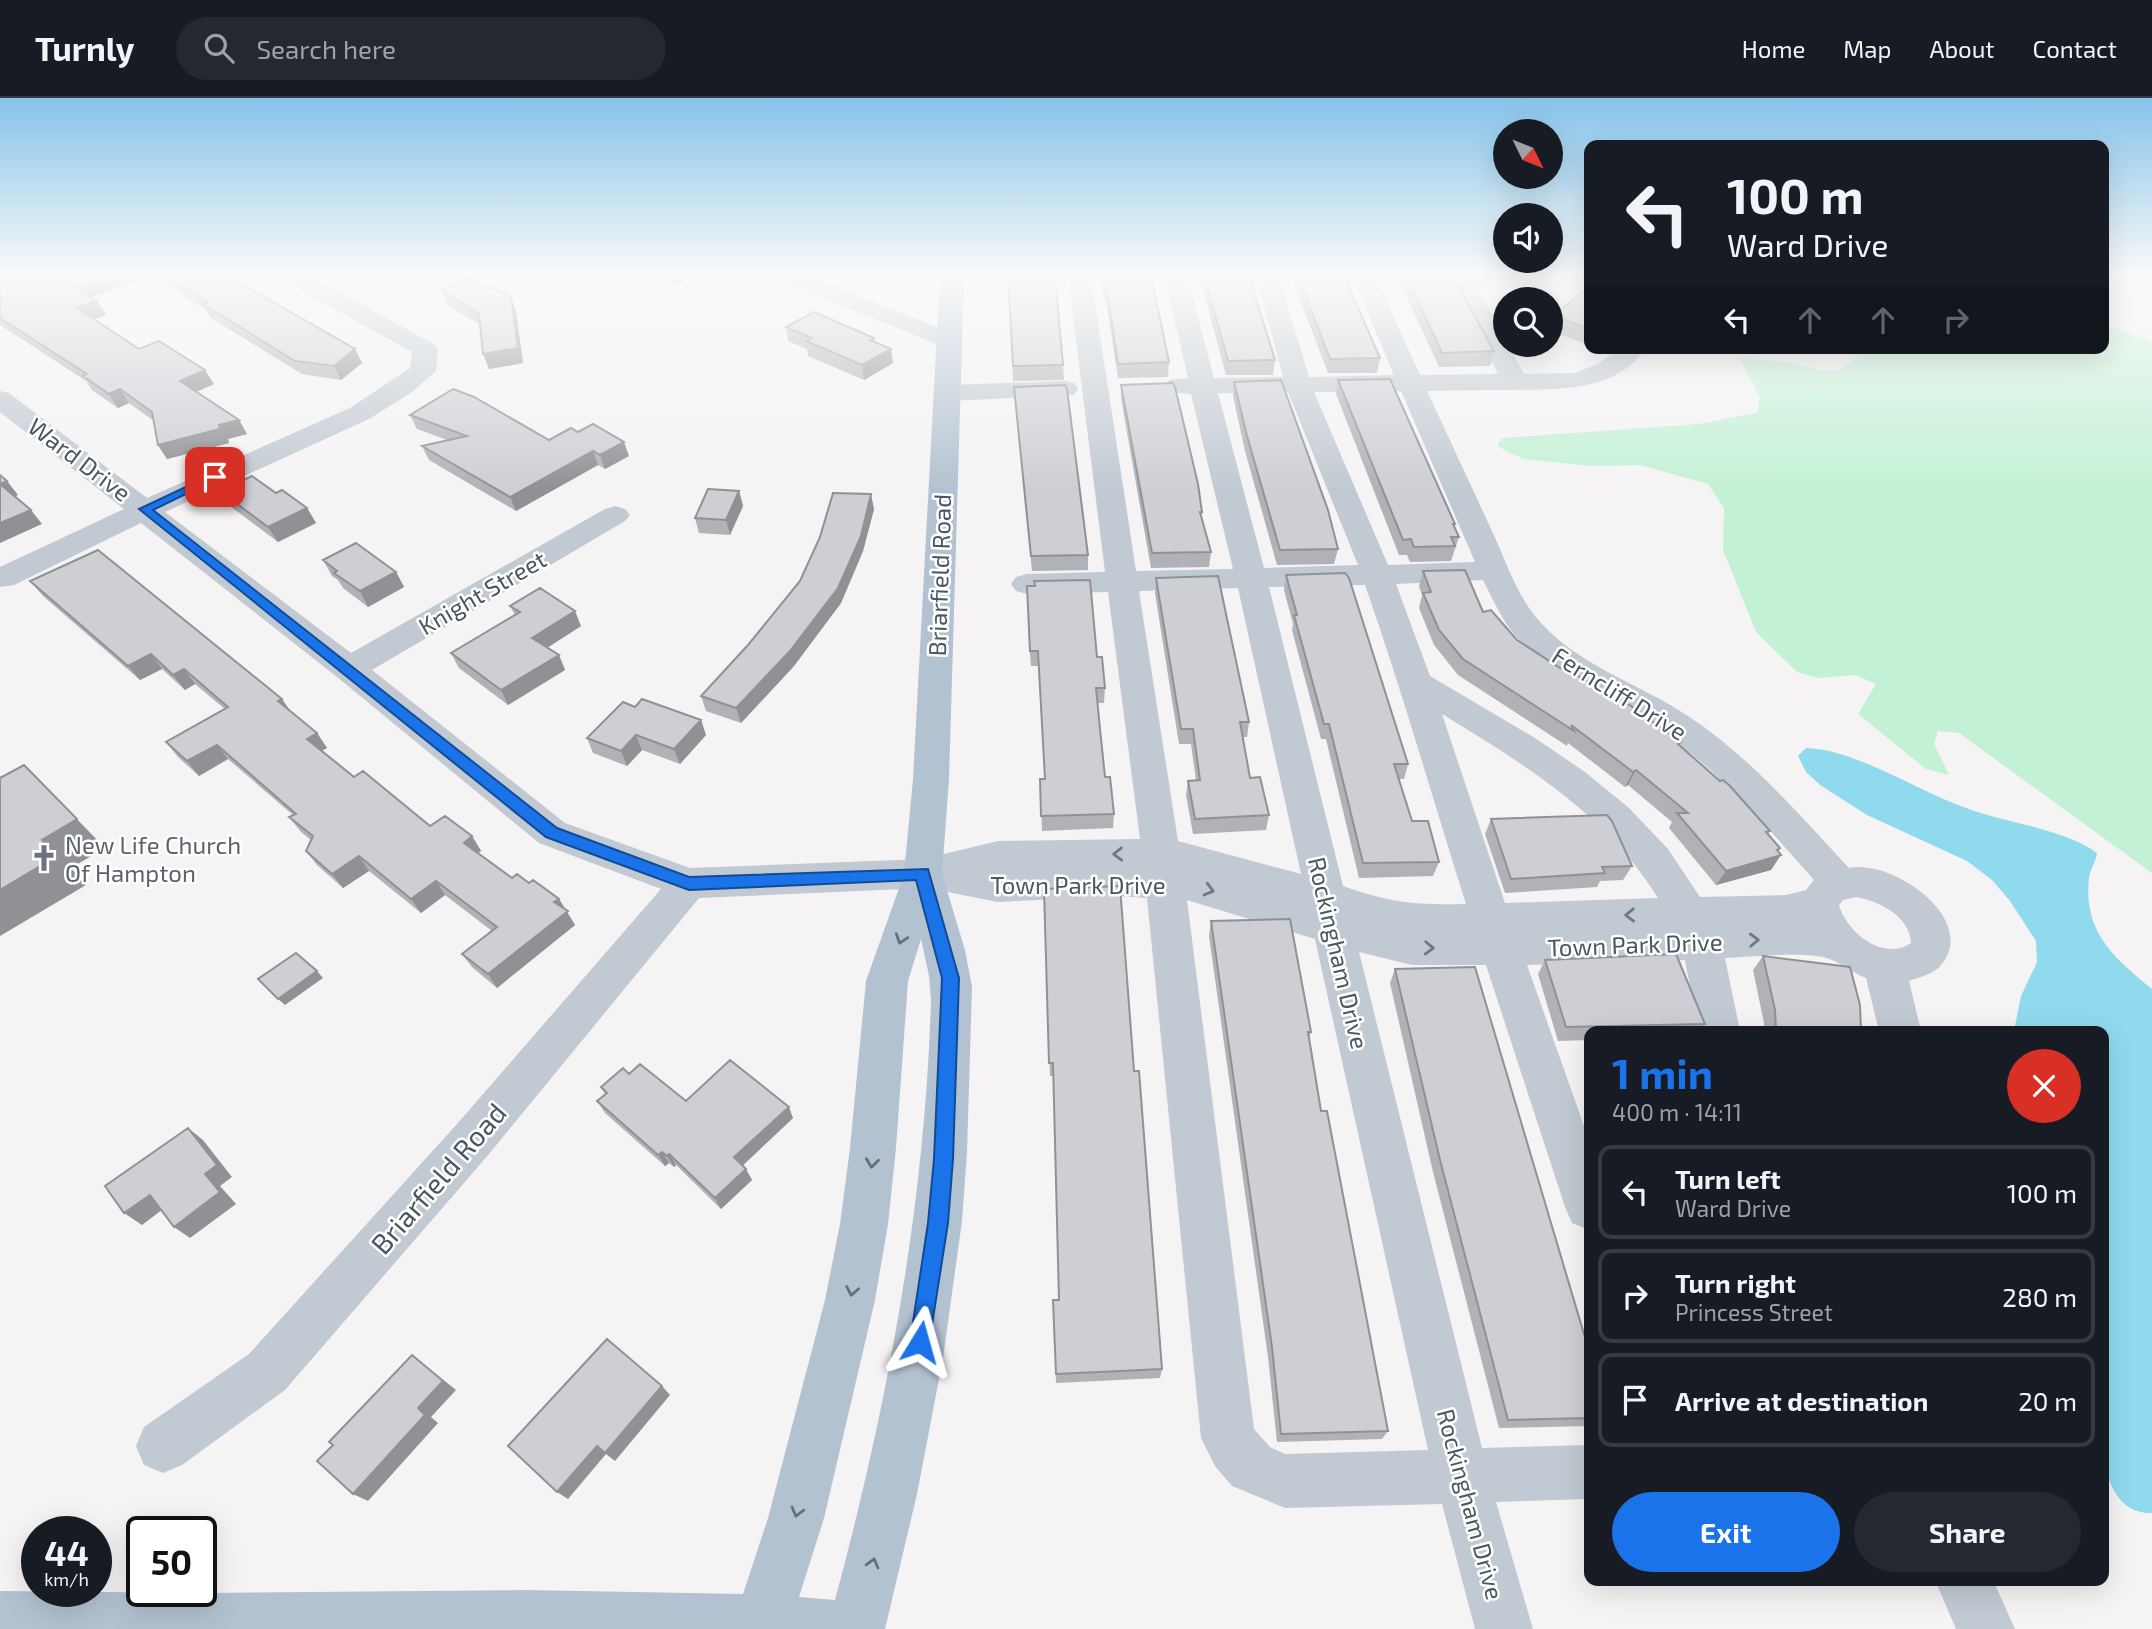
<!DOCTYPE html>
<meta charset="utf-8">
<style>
:root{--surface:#171b24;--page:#242831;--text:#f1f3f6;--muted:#9ea1a6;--line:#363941;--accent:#1a73e8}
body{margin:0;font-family:"Exo 2",sans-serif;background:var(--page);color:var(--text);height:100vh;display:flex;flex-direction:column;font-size:26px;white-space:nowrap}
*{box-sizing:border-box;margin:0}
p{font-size:23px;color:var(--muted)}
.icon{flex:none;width:38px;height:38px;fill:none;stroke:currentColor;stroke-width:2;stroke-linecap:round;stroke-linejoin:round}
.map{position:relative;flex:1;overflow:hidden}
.drawer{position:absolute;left:1584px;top:928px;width:525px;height:560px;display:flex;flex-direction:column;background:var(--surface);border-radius:14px;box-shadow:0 7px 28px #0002}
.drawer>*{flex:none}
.hud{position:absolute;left:1584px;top:42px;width:525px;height:214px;border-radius:14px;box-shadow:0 7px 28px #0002;background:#171b24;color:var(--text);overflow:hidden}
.needle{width:46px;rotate:133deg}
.tools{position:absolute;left:1493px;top:21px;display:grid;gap:14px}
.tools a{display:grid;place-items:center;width:70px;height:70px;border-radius:50%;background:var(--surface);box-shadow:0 7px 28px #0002;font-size:35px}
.speed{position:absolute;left:21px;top:1418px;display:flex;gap:14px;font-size:35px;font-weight:700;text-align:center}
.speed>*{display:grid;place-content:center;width:91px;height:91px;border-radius:50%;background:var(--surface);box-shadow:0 7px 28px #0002;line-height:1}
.speed small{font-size:18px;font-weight:400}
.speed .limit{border:4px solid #111;border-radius:10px;background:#fff;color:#111}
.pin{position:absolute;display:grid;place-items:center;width:60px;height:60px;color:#fff;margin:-30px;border-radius:14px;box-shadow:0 4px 10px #0006}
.me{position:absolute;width:77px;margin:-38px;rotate:8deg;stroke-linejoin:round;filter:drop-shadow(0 0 5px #0008)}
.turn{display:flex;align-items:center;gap:24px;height:147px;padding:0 28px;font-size:32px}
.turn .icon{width:91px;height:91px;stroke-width:2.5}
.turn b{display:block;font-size:49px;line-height:60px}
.lanes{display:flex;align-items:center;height:66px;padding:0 28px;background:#0003;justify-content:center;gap:35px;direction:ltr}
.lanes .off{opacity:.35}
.round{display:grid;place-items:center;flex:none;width:74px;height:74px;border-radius:37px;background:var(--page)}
.summary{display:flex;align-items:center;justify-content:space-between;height:119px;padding:0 28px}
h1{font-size:42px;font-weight:700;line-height:52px;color:var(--accent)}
.button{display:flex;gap:14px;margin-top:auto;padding:14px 28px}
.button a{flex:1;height:80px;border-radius:42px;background:var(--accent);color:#fff;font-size:28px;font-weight:700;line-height:80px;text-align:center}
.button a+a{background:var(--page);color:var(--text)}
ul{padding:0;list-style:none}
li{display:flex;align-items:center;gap:21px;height:94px;margin:0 14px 10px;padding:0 14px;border:4px solid var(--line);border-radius:14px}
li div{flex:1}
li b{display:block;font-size:26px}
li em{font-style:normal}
header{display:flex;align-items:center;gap:42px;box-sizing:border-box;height:98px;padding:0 35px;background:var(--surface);border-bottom:2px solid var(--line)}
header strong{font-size:33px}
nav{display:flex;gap:38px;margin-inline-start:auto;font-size:24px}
.search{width:490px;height:63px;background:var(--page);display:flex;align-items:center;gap:18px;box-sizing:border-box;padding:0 24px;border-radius:38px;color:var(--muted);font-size:26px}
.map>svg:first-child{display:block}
</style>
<header>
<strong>Turnly</strong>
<div class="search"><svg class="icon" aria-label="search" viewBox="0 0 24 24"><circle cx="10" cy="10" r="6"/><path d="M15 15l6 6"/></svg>Search here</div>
<nav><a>Home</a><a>Map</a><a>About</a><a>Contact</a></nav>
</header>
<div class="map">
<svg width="2152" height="1531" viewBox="0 0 2152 1531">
<rect width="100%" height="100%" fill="#f5f3f3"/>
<path fill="#c3f1d5" d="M2104 226 2152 243V775L1959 635 1938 633 1934 646 1949 677 1926 671 1858 616 1876 586 1856 577 1818 580 1797 574 1756 534 1723 452 1724 410 1708 386 1640 367 1590 368 1523 361 1497 348 1502 340 1698 326 1757 315 1760 300 1740 260C1757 262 1774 262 1791 265 1828 273 1836 284 1864 250H2104Z"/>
<path fill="#90daee" d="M1806 650C1854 651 1918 693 1966 710 2006 725 2064 731 2097 755 2096 764 2090 771 2089 780 2083 834 2114 860 2152 891V1415C2120 1416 2108 1387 2104 1361V933H2014L2021 898 2037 864 2036 843 2010 803 1992 782 1967 763 1867 717 1820 687 1806 674 1798 658Z"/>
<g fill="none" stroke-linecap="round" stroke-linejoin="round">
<path fill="#c1cad2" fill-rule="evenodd" d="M280 178H309L434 246 438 251 436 273 412 294 369 321 165 414 351 555 605 411 615 408 625 411 630 417 625 423 372 572 565 725 690 770 923 761 998 743 1140 741 1108 494 1027 496 1016 493 1011 486 1016 479 1027 476 1105 474 1068 178H1091L1136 473 1233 471 1191 296 1169 294 1165 288 1169 282 1188 280 1164 178H1187L1214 280 1283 279 1256 178H1279L1309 279 1394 277 1352 178H1375L1420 277 1498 276 1453 189 1467 178C1499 178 1540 171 1561 201L1557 206 1550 208V201C1527 201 1502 177 1478 191L1505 241V247H1508L1524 276 1574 275 1598 266 1620 250H1646C1616 294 1561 291 1514 292 1485 292 1456 292 1427 293 1450 342 1473 392 1496 442 1508 469 1520 503 1541 525 1581 569 1640 586 1688 618 1750 659 1799 716 1849 770 1892 761 1978 820 1942 866 1935 876 1920 879 1909 883L1921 933H1879L1866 880C1853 875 1844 867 1832 862 1812 852 1749 859 1725 860L1740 933H1698L1685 862 1527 867 1589 1042V1132L1572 1125 1565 1109 1486 867H1412L1359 854 1482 1350 1589 1347V1401L1496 1404 1533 1531H1475L1442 1406 1285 1410 1232 1388 1215 1368 1201 1340 1147 800 1118 798 998 804 927 790 699 800 489 1056 285 1292 182 1367 163 1375 144 1367 136 1348 144 1329 249 1256 457 1026 661 791 539 745 337 579 141 425 14 487 0 489V469L124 411 0 314V293L9 295 147 400 350 310 410 270 412 254 284 183ZM1401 293 1475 464 1388 467 1314 294ZM1288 294 1358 467 1264 470 1218 295ZM1483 482C1493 502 1503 524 1518 541 1562 589 1628 608 1679 646 1730 685 1772 735 1814 782L1806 792 1786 797 1700 799 1668 751 1629 710 1585 674 1535 640 1430 578 1396 486ZM1365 487C1402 592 1432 699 1466 806 1415 807 1391 805 1343 788L1269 489ZM1238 490 1301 776 1178 743 1139 493ZM1442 616C1524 666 1607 717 1658 800L1505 805ZM1856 799C1879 803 1910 818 1911 845 1884 864 1847 835 1839 807L1843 802ZM1187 802 1315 841 1428 1352 1285 1356 1270 1349 1254 1331Z
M778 178H809L959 238 962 243 959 248 950 250 941 248 782 183Z
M1065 283 1074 285 1078 291 1074 297 948 303 939 301 935 295 939 289 948 287Z
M1935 1482H1993L2015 1531H1956Z"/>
<path fill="#b3c2d1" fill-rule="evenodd" d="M940 178H964L949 681 942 776 965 852 972 889 967 1054 962 1123 943 1260 917 1396 885 1531H0V1493L210 1495 525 1492 743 1496 768 1420 825 1202 840 1126 850 1050 866 883 904 776 913 681ZM921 841 929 878 931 902C925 1106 888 1305 835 1502L799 1499 824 1420 875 1202 888 1126 896 1050 908 883Z"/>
</g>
<path fill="#b0b2b7" d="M0 178 91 199 106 217 94 221 139 251 214 286 196 294 239 322 247 336 228 341 229 345 167 361 158 347 154 323 129 305 118 310 92 292 86 283 0 227Z
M151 178H219L362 265 341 282 302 276 211 220 206 212Z
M648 178H696L673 188Z
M1008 178 1063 267 1064 282 1013 283Z
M1100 178H1151L1169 264 1168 279 1118 280 1108 215 1103 196Z
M1199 178H1249L1275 262 1273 277H1226Z
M1291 178H1344L1380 260 1377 275H1328Z
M1397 178H1453L1494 253 1490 268 1439 269Z
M1589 189V247L1550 233V226L1553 218Z
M441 192 516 213 523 265 489 271 483 256 480 227 447 207Z
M786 229 874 240 875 244 893 265 864 282 808 258 807 251 788 243Z
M1338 282 1455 426 1454 429 1459 439 1451 463 1410 464 1407 457H1399L1336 296Z
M1234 284 1338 451 1334 466 1277 467 1245 353 1233 298Z
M1121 287 1202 414V421L1211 454 1209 469 1151 470 1121 301Z
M1014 289 1088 457V472L1032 473Z
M410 317 549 342 578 334 629 358 605 371 598 367 516 413 429 362 422 348 447 342 417 331Z
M220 393 307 410 316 425 278 444 230 408Z
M739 393 743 408 730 437 699 435 695 420Z
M874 411 863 453 841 505 794 568 741 625 706 613 701 598Z
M323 462 396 474 404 489 368 509 343 490 338 482 332 478Z
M1423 473 1483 514 1517 542 1574 579 1681 644 1679 647 1770 733 1768 737 1780 750 1771 772 1716 787 1669 730 1672 724 1628 687 1625 689 1568 645 1567 648 1458 577 1434 547 1419 510 1422 497 1419 488Z
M1286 477 1408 666 1404 681H1399L1412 723 1439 764 1433 778 1359 780 1326 641H1321L1292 532 1293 526 1284 492Z
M1156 480 1249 624 1247 639H1243L1250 680 1269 717 1266 732 1193 736 1186 697 1188 683 1196 682 1191 646H1179L1155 495Z
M30 483 282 601 290 613 317 635 327 650 322 653 354 679 430 728 472 738 481 753 478 755 512 780 529 785 559 801 575 827 497 890 472 869 462 856 492 833 445 797 421 815 369 773 343 790 317 767 306 753 311 742 301 734 289 719 293 717 228 661 199 678 178 659 166 644 225 611 195 586 185 592 162 571 140 582 43 498Z
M510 508 581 528 547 550 559 557 565 572 508 607 459 570 451 555 515 517Z
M1028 532 1097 559 1105 590 1104 605H1098L1105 679 1114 716 1113 730 1042 733 1040 681H1045L1038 568H1031Z
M635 609 701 622 706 637 680 666 642 652 627 668 593 655 587 640Z
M1491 721 1632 768 1623 782 1600 783 1597 789 1505 795 1485 736Z
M1044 791 1134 973 1162 1271 1160 1280 1056 1285 1053 1202H1059L1054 978H1050Z
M1211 823 1311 934 1309 940 1321 1013 1388 1333 1382 1341 1277 1344 1268 1259 1209 838Z
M1763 858 1861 933H1764V925L1753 872Z
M1545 862 1705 926 1700 933H1589V942L1558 943 1538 876Z
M1395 871 1589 1253V1328L1499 1330 1433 1074 1390 885Z
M629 976 686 1003 793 1020 743 1067 752 1082 721 1111 676 1067 674 1069 669 1065 665 1068 605 1015 597 1003 605 996 601 989Z"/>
<path fill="#909195" d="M105 178H151L83 202 75 189Z
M670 178H696L673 188Z
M511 199 516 213 523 265 489 271 483 256Z
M97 203 106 217 86 224 77 210Z
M355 251 362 265 341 282 334 268Z
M891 251 893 265 864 282 862 267Z
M205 272 214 286 189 297 180 283Z
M120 291 129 305 118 310 109 296Z
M239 322 247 336 228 341 229 345 167 361 158 347 219 327Z
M624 344 629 358 605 371 600 357Z
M593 353 598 367 516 413 510 399Z
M7 383 18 397 11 400 0 386Z
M739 393 743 408 730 437 726 422Z
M871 396 874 411 863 453 841 505 794 568 741 625 736 610Z
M307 410 316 425 278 444 268 429Z
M31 412 42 426 0 445V425Z
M396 474 404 489 368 509 360 493Z
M575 513 581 528 539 555 532 540Z
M151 556 162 571 140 582 128 568Z
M559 557 565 572 508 607 501 592Z
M184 571 195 586 185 592 173 577Z
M282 601 292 616 278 603Z
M701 622 706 637 680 666 674 651Z
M317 635 327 650 317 655 307 641Z
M636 637 642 652 627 668 621 653Z
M217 647 228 661 199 678 187 663Z
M24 667 105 750 71 770 86 787 0 838V792L42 742Z
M1636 672 1628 687 1625 689 1633 674Z
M472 738 481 753 473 759 464 745Z
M1780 750 1773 760 1781 757 1771 772 1716 787 1726 773Z
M359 758 369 773 343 790 332 776Z
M436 783 445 797 421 815 411 801Z
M559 801 575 827 497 890 488 876Z
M317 873 323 880 285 907 278 901Z
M789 1009 793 1020 739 1071 734 1059Z
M188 1030 203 1042 232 1079 220 1088 236 1106 190 1140 174 1129 205 1076Z
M662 1054 669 1065 665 1068 658 1057Z
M669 1056 676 1067 674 1069 667 1058Z
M746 1071 752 1082 721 1111 715 1100Z
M150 1097 167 1108 142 1127 124 1115Z
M412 1257 456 1292 431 1319 438 1325 368 1403 353 1396 418 1310Z
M662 1288 670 1297 615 1363 606 1356 568 1401 557 1394 597 1348Z"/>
<path fill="#cdcfd5" stroke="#909195" stroke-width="2" d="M0 178H13L18 181 28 178H105L75 189 97 203 77 210 139 251 159 243 205 272 180 283 239 322 219 327 220 331 158 347 152 314 120 291 109 296 83 278 87 276 0 220Z
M165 178H219L221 179 231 180 355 251 334 268 295 263 203 206 208 204Z
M1008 178H1055L1063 267 1013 268Z
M1102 178H1151L1169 264 1118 266 1108 200Z
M1204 178H1249L1275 262 1228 263Z
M1298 178H1344L1380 260 1330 261Z
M1406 178H1453L1494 253 1442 255Z
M470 181 487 191 492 189 511 199 518 250 483 256 479 216 441 192Z
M1589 189V231L1553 218Z
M814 214 874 240 870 242 891 251 862 267 806 243 812 240 786 229Z
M1390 281 1455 426H1453L1459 439H1451L1455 448 1414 449 1411 441 1403 442 1338 282Z
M1281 282 1328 412 1338 451 1280 452 1247 338 1234 284Z
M1173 285 1175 289 1198 386 1202 414H1200L1211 454 1152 455 1121 287Z
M1065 287 1067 291 1088 457 1031 458 1014 289Z
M453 291 474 299 549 342 571 330 578 334 593 326 624 344 600 357 593 353 510 399 422 348 467 338 410 317Z
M0 377 7 383 0 386 31 412 0 425Z
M252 378 276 395 282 392 307 410 268 429 220 393Z
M708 391 739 393 726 422 695 420Z
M833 395 871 396 861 438 838 490 790 553 736 610 701 598 748 547 800 483 820 439Z
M356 445 396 474 360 493 334 475 337 473 323 462Z
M98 452 282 601 278 603 317 635 307 641 354 679 363 673 430 728 445 718 472 738 464 745 512 780 517 776 529 785 533 782 559 801 554 804 568 813 488 876 462 856 497 829 436 783 411 801 359 758 332 776 306 753 313 738 289 719 296 716 217 647 187 663 166 644 228 609 184 571 173 577 151 556 128 568 30 483Z
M1465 472 1483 514 1491 512 1517 542 1574 579 1576 577 1631 608 1681 644 1678 646 1720 683 1723 682 1730 688 1770 733 1766 734 1780 750 1777 752 1781 757 1726 773 1677 715H1688L1636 672 1633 674 1571 627 1574 633 1463 561 1439 532 1423 495 1431 494 1423 473Z
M1345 475 1349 480 1408 666H1394L1412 723H1428L1439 764 1363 765 1329 626H1324L1294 517H1297L1286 477Z
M1218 478 1249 624H1240L1250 680 1260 679 1269 717 1195 721 1188 683 1200 682 1193 631H1181L1156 480Z
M1090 482 1097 559H1102L1105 590H1096L1100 631 1105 679H1110L1114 716 1041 718 1040 681H1045L1038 553H1030L1027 488H1035L1034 483Z
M540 490 575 513 532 540 559 557 501 592 451 555 520 514 510 508Z
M642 601 701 622 674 651 636 637 621 653 587 640 623 604 635 609Z
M24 667 77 721 42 742 57 758 0 792V680Z
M1607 717 1612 723 1632 768 1602 769 1605 775 1511 781 1491 721Z
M1120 788 1134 973H1139L1162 1271 1056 1276 1053 1202H1059L1053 965H1049L1044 791Z
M1290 821 1311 934H1308L1321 1013H1327L1388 1333 1281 1336 1272 1249 1211 823Z
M296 855 317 873 278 901 258 881Z
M1676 856 1705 926 1566 929 1545 862Z
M1763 858 1850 869 1860 907 1861 933H1776L1775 912Z
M1475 869 1589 1253V1320L1508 1322 1440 1062 1395 871Z
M730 962 789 1009 734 1059 746 1071 715 1100 669 1056 667 1058 662 1054 658 1057 597 1003 607 995 601 989 623 970 629 976 640 966 686 1003Z
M188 1030 217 1067 205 1076 220 1094 174 1129 150 1097 124 1115 105 1088Z
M607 1241 662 1288 605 1355 597 1348 557 1394 508 1348Z
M412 1257 443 1283 418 1310 425 1317 353 1396 317 1363 333 1347 329 1344Z"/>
<defs><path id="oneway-chevron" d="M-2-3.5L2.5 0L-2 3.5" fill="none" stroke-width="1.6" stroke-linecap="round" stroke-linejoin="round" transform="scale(1.75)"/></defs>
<g stroke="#6e7983">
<use href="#oneway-chevron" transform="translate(1118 756) rotate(179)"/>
<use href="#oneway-chevron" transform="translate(1209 792) rotate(15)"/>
<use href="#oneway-chevron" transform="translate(1630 817) rotate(179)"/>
<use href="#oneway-chevron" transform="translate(1754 842) rotate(-2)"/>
<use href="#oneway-chevron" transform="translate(1429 850) rotate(2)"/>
</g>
<g stroke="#64717d">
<use href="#oneway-chevron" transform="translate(901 841) rotate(109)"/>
<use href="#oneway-chevron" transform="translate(872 1065) rotate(97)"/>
<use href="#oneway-chevron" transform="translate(852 1193) rotate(101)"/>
<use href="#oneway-chevron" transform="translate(797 1414) rotate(105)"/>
<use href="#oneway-chevron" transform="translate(873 1465) rotate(-75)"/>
</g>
<linearGradient id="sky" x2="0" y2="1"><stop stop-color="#85c3ea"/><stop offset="0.45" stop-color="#fafafa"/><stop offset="1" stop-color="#fafafa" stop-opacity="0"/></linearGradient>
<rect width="2152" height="392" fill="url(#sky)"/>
<path fill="#1a73e8" stroke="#114b97" stroke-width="2" d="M211 377 221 379 153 412 557 730 689 779 928 771 959 880 953 1061 948 1125 928 1252 920 1255 913 1252 910 1244 928 1125 934 1061 942 880 916 782 689 792 546 739 139 411Z"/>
<defs>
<symbol id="church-bare" viewBox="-9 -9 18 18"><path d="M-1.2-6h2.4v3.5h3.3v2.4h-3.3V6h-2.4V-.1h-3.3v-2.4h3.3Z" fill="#6b7280" stroke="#fff" stroke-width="2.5" paint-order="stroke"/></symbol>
</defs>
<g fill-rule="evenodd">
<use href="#church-bare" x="25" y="741" width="38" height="38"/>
</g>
<g text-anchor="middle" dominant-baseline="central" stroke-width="5" stroke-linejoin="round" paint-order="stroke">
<g font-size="24" fill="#4a5661" stroke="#fff">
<text transform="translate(80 361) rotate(37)">Ward Drive</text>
<text transform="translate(939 477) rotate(-88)">Briarfield Road</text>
<text transform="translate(482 494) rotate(-30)">Knight Street</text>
<text transform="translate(1620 595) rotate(32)">Ferncliff Drive</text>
<text x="1078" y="786">Town Park Drive</text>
<text transform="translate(1635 846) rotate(-2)">Town Park Drive</text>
<text transform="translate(1339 855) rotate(77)">Rockingham Drive</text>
<text transform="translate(1471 1406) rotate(75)">Rockingham Drive</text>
</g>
<g font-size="24" fill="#5b616d" stroke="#fff" text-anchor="start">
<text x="65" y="746">New Life Church<tspan x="65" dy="28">Of Hampton</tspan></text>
</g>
<g font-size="28" fill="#4a5661" stroke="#fff">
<text transform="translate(438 1080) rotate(-49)">Briarfield Road</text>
</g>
</g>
</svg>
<div class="tools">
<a><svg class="needle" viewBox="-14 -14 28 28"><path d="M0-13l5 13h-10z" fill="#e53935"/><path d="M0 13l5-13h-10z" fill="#9ea1a6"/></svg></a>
<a><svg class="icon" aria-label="sound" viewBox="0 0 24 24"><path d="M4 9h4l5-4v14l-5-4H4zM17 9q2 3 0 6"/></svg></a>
<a><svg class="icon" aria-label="search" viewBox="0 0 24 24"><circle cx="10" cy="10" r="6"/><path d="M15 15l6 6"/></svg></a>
</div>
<div class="speed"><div>44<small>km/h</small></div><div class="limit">50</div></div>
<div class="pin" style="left:215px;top:379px;background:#d93025"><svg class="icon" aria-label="arrive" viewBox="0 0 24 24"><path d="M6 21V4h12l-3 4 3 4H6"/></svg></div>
<svg class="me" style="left:920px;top:1244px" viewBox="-20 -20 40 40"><path d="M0-17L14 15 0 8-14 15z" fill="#1a73e8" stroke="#fff" stroke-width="4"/></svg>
<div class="hud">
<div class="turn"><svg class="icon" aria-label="left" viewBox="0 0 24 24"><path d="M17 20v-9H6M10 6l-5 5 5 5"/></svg><div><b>100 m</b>Ward Drive</div></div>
<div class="lanes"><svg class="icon" aria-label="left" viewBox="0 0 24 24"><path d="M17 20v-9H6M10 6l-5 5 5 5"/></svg><svg class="icon off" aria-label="ahead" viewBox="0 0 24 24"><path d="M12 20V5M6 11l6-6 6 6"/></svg><svg class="icon off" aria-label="ahead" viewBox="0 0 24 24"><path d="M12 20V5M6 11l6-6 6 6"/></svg><svg class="icon off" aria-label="right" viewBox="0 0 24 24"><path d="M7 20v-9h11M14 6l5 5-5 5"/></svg></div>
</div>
<section class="drawer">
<div class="summary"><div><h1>1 min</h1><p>400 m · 14:11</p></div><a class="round" style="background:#d93025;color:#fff"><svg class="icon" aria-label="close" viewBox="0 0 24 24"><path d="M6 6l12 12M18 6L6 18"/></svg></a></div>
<ul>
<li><svg class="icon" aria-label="left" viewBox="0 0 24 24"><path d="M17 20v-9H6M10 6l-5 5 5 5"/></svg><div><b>Turn left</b><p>Ward Drive</p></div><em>100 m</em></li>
<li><svg class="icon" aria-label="right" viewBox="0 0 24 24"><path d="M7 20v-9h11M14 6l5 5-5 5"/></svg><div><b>Turn right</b><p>Princess Street</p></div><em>280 m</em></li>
<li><svg class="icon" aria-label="arrive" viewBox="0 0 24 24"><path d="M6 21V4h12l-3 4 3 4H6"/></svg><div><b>Arrive at destination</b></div><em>20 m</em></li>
</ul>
<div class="button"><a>Exit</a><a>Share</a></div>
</section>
</div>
